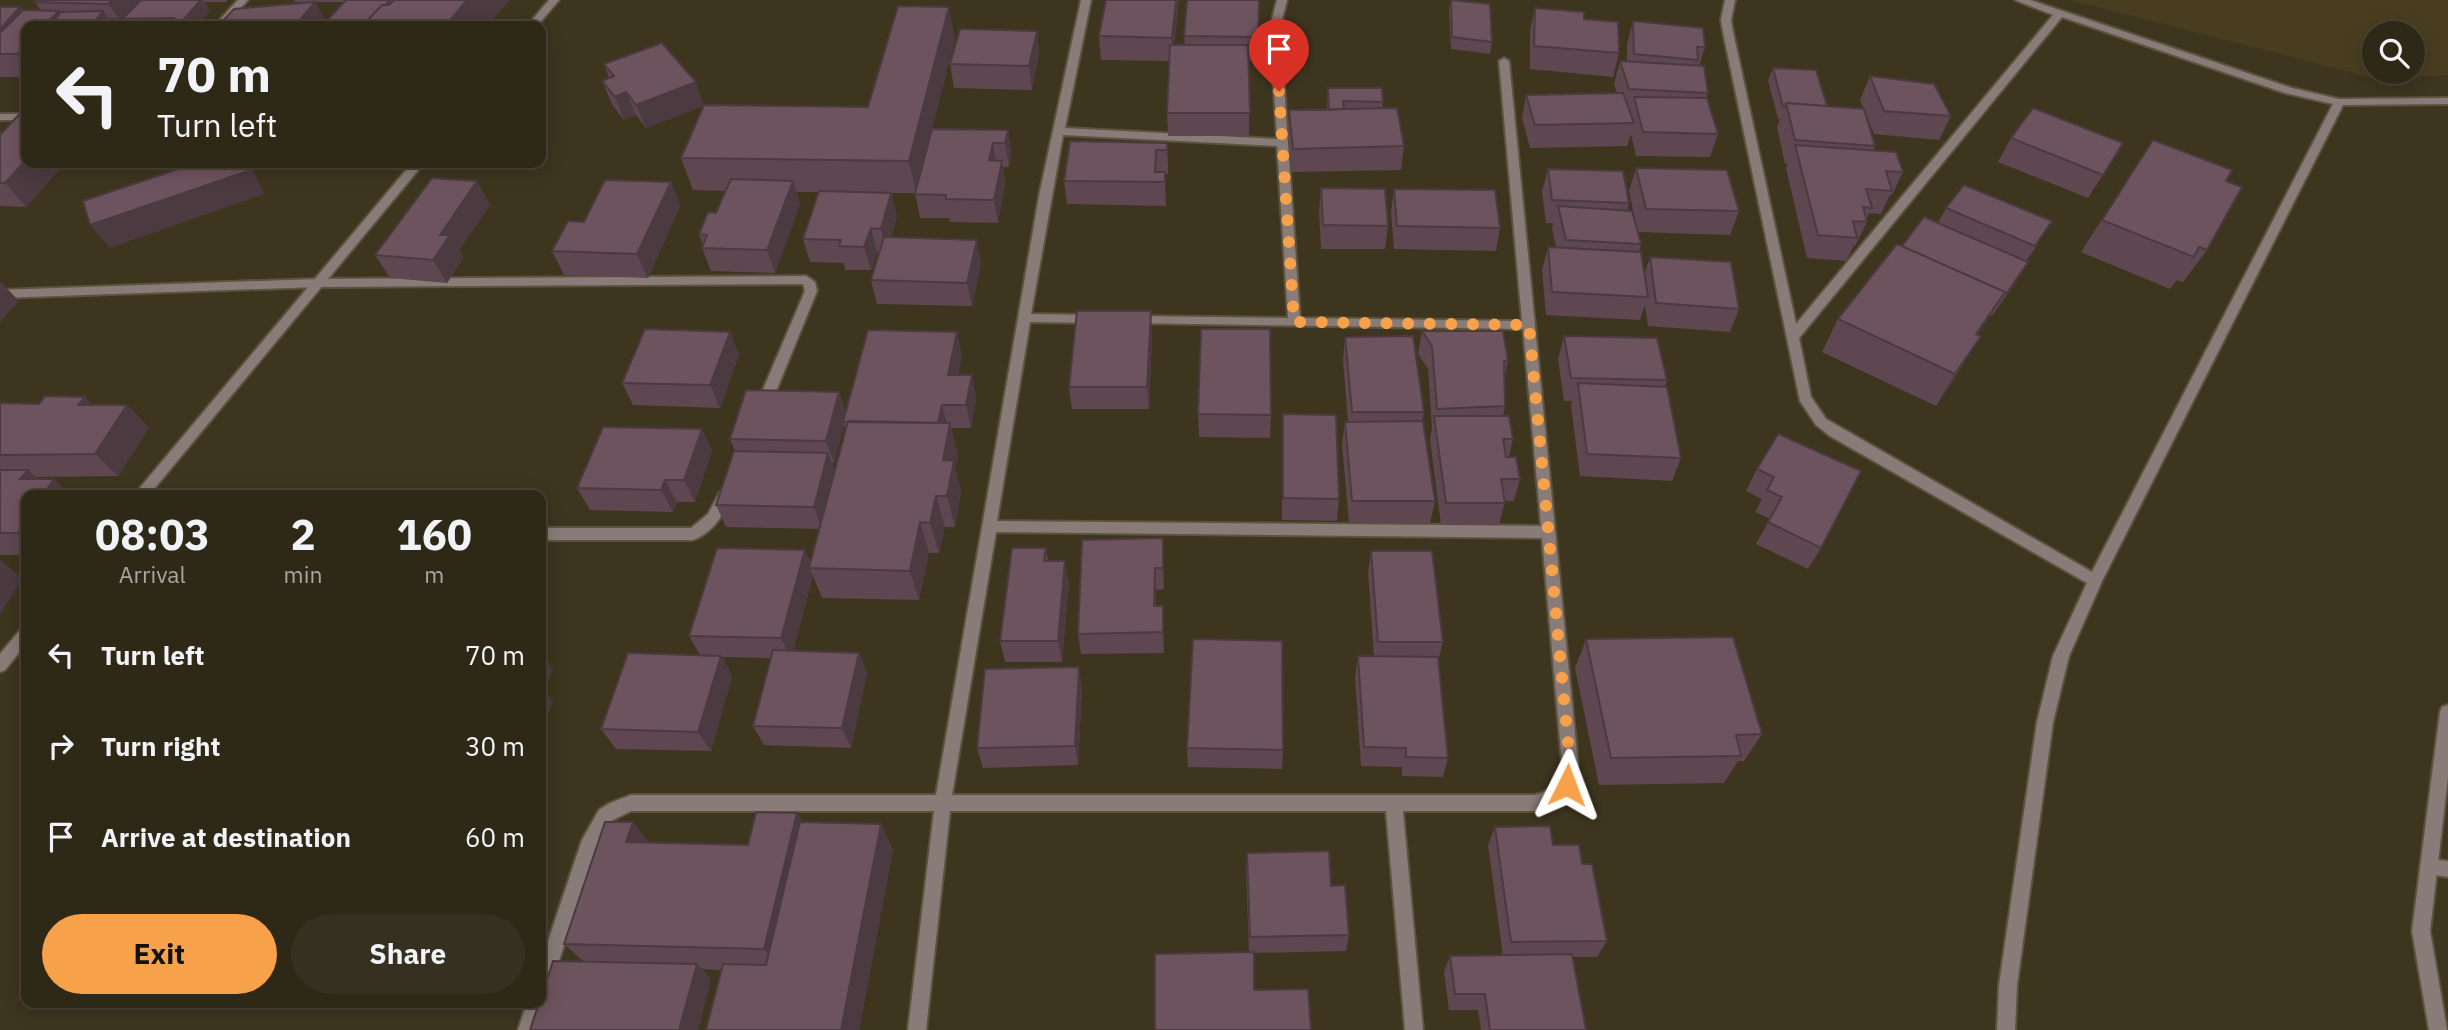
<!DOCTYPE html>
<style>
:root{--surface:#2e2817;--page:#363020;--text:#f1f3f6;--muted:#a7a6a1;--line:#494436;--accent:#f8a14b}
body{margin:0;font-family:"IBM Plex Sans",sans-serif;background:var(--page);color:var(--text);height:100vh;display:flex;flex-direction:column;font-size:26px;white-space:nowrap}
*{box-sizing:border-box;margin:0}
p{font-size:23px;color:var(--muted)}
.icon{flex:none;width:38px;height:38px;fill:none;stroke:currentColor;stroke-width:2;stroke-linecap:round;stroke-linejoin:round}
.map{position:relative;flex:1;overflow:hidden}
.details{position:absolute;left:21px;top:490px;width:525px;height:518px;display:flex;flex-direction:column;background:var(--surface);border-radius:14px;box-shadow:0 4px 18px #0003,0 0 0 2px var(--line)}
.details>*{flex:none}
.top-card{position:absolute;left:21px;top:21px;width:525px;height:147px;border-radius:14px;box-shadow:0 4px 18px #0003,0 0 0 2px var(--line);background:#2e2817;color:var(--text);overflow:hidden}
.controls{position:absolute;left:2362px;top:21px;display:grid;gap:14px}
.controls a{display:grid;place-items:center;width:63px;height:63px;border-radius:50%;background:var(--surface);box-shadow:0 4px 18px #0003,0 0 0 2px var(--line);font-size:35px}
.pin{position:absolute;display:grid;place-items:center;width:60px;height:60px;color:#fff;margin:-72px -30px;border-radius:50% 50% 50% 0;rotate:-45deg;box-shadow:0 0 7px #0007}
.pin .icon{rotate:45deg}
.me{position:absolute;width:77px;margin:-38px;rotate:3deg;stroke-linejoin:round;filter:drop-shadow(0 0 5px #0008)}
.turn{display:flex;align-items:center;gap:24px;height:147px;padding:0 21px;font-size:32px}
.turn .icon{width:91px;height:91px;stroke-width:2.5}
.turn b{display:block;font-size:49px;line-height:60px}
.eta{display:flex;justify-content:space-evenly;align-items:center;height:119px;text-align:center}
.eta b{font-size:42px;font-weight:700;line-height:49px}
.primary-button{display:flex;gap:14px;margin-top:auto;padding:14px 21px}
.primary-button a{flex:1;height:80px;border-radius:42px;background:var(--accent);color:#111;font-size:28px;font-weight:700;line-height:80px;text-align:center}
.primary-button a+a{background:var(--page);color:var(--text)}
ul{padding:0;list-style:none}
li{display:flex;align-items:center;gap:21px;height:91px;padding:0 21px}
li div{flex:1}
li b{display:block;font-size:26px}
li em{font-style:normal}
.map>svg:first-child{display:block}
</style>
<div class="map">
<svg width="2448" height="1030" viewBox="0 0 2448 1030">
<rect width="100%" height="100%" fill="#3e351f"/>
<path fill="#483d1f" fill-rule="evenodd" d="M2070 0H2448V75L2381 80ZM2375 33H2413V72H2375Z"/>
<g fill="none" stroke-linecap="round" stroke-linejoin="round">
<defs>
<path id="minor" d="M238 0H248L224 26H214Z
M1081 0H1091L1065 128 1277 139 1270 27 1277 0H1287L1280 27 1300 318 1522 321 1499 61 1504 58 1509 61 1578 764 1575 780 1566 796 1557 803 1535 811H1403L1423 1030H1405L1386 811H950L926 1030H908L934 811H631L611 821 598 842 550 988 547 994 542 997 545 1003 536 1030H518L527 1003H541V962L582 840 599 810 610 803 631 795H936L1039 196ZM1063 135 1277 146 1288 318 1135 316 1131 317 1129 320 1131 323 1523 329 1541 526 997 521 1030 322 1094 323 1100 319 1094 315 1031 314ZM996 532 1542 538 1562 764C1559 782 1553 790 1535 795H952Z
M1725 0H1735L1731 20 1733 32 1796 324 2053 15 2015 0H2030L2292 88 2339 99 2448 98V104L2343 105 2102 581 2069 656 2053 722 2017 985 2015 1030H1997L1999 985 2037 722 2053 656 2087 583 1830 436 1816 425 1800 401 1723 32 1721 20ZM2062 17 2285 93 2333 104 2092 572 1826 419 1811 397 1799 338Z
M0 114H26V120H0Z
M806 276 815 282 817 291 770 406 763 411 756 406 805 291 803 284 317 287 0 298V290L317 279Z
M725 491 730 492 732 496C723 515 714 532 693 540H541V528H691L708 514 720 492Z
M2428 859 2448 861V877L2422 873 2420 867 2422 861Z"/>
<path id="tertiary" d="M549 0H559L537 26H527Z
M412 163H424L149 495H134Z
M26 627V644L5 670 0 672V654L21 629Z
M2448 705V777L2430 931 2447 1030H2429L2412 931 2440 712 2442 707Z"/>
</defs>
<use href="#minor" stroke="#5c533f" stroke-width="4"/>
<use href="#tertiary" stroke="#5c533f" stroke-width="4"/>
<use href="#minor" fill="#897c78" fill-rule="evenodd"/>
<use href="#tertiary" fill="#897c78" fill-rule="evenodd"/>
</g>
<path fill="#5e4750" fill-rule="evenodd" d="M38 0H227L226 2H204L210 11 196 26H26V77H0V7L23 10 41 11 35 2Z
M294 0H509L487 26H218L315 2 326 22 344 2H295Z
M1106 0H1179L1174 45H1185L1184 36 1259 0 1258 60H1249V136H1168L1167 113 1169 61 1101 60 1099 36Z
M1450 0 1492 42 1490 54 1451 49 1449 12Z
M1535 8 1619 53 1613 77 1530 69V31Z
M1633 21 1705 47 1699 66 1708 93 1706 98 1718 134 1710 157 1636 156 1631 134 1627 146 1530 148 1522 118 1526 95 1617 93 1614 84 1620 61H1627V44Z
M1037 31 1039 54 1032 90 954 88 950 64Z
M955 39 932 129 1008 130 1011 154 1009 167H1003L1005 184 998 223 950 222 949 218H920L915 193H887H891L897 216 891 237 981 263 972 306 877 304 871 280 880 252H877L871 270H845L844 263 810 262 803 239 819 192H796L800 204 775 273 711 271 702 248 703 245 699 234 716 213 726 191 693 190 681 158 703 106 646 128 636 115 624 120 612 104 602 81 609 78 604 64 704 105 868 107Z
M1773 68 1827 106 1864 109 1860 100 1870 76 1951 116 1939 140 1874 134 1866 114 1875 146 1873 150 1903 172 1892 195H1890L1881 214 1869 213 1866 220 1867 222 1855 246 1854 245 1846 261 1807 258 1786 168 1788 164H1785L1777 127 1780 119H1778L1768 80Z
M1328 88 1383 102 1382 109 1404 146 1401 170 1292 172 1288 134 1289 110H1327Z
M0 135 26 163H65L26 207 0 206Z
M2011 138 2123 143 2088 198 1998 162Z
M2153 140 2226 181 2207 250 2183 282 2177 280 2170 289 2081 252Z
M1167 143 1168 166V174H1165L1166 206 1067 204 1064 181Z
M73 163H134L131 166 75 165Z
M1636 168 1739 211 1730 235 1638 232 1629 191Z
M1548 169 1629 203 1627 211 1641 244 1639 252 1644 275 1650 257 1739 309 1730 332 1648 326 1645 305 1640 320 1546 315 1542 270 1548 247H1556L1552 229 1553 223H1546L1542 192Z
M477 181 490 205 459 250 463 258 447 283 390 278 375 255Z
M671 182 680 206 648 278 564 275 552 251Z
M1321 188 1388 226 1385 249H1321L1319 211Z
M1394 189 1500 228 1496 251 1394 249 1391 212Z
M1946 208 2038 244 2026 261 2028 262 2014 285 1992 316 1990 315 1978 334 1961 368 1936 406 1822 352 1838 319 1902 246 1938 223Z
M1422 331 1508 361 1504 379 1505 406 1503 416 1513 439 1509 457 1520 479 1514 501H1505L1499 525H1441L1430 439 1432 428 1428 369 1418 354Z
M730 332 739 355 720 408 633 405 622 383Z
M957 332 962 355 958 375 976 398 971 428H951L958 455 955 468 961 492 955 527H945L939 553H929L919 600 822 598 813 576 793 651 859 653 867 673 851 748 764 745 753 726 771 658 722 657 732 676 711 751 616 749 601 729 700 655 689 636 805 550 811 563 820 529 726 527 716 505 735 451 730 439 839 392 846 412ZM844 425 846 430 835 472 832 463H834Z
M1152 335 1149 409H1072L1069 387Z
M1564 336 1667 380 1665 387 1681 458 1672 481 1580 476 1571 406 1572 401H1564L1558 359Z
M1345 337 1424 412 1422 421 1435 501 1430 523H1349L1342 444 1345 422H1348L1343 360Z
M0 403 127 405 149 428 118 476 35 477 26 495V555H0Z
M1198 414 1271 415 1270 438 1199 437Z
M1283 414 1339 499 1337 521 1282 520V437Z
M702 429 712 451 695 502H677L673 512 590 510 577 488Z
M1778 434 1821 548 1808 569 1756 544 1770 519 1755 512 1762 499 1746 491 1757 469Z
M1163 538 1164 589 1156 590V606H1163L1164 653 1081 654 1078 634Z
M1046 548 1048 561 1069 582 1062 662H1005L1000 641Z
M1371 551 1443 642 1438 661 1448 758 1443 777 1402 776V767L1361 766 1355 677 1358 656 1374 657 1368 573Z
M1586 639 1762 734 1744 761H1738L1724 783 1599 785 1575 668Z
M1082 688 1078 765 983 768 977 748Z
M1187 748 1283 750 1282 769 1188 767Z
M797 813 802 822 881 824 893 850 859 1030 721 970 702 969 711 979 698 1030H530L583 961 564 944 633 822 649 843 748 845Z
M1495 827 1553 845 1582 864 1607 941 1597 957H1573L1586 1030H1481L1478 1010H1449L1444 972 1450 956H1503L1488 845Z
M1247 853 1331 886 1349 935 1346 951 1254 953 1155 1030 1249 952 1246 871Z"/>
<path fill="#4c3a41" d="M112 0H150L125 26 108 4Z
M201 0H203L210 11 196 26H186L182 21Z
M467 0H509L487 26H445Z
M1176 0H1179L1172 61V38Z
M315 2 328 25V26H295Z
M20 7 35 26 0 54V29Z
M949 7 955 39 916 193 909 161Z
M59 11 71 26H44Z
M103 11 114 26H91Z
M174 18 180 26H167Z
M1037 31 1039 54 1032 90 1029 66Z
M26 45V60H22L17 54Z
M696 82 704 106 646 128 636 105Z
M626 92 636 115 624 120 615 97Z
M1008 130 1011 154 1009 167 1005 143Z
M993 143 997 167 989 160Z
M26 160V163H65L26 207 5 183Z
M1002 161 1005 184 998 223 994 200Z
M244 163H248L254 172 264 194 110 248 90 225Z
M1165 172 1166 196V206L1165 182Z
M477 181 490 205 459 250 463 258 447 283 433 260 440 235Z
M793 181 800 204 775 273 767 250Z
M671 182 680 206 648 278 637 254Z
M891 193 897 216 887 252 881 229Z
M871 228 877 252 871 270 864 247Z
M977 240 981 263 972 306 967 283Z
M2028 262 2014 285 1992 316 2007 293Z
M0 281 19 301 0 322Z
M2005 292 1985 324 1956 366 1976 334Z
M1151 311 1152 335 1149 409 1147 387Z
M730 332 739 355 720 408 710 385Z
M957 332 962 355 953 398 948 375Z
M1981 336 1961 368 1936 406 1955 374Z
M972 375 976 398 971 428 966 405Z
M839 392 847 415 843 422 844 425 834 463 826 441Z
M85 397 107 419 78 405Z
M127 405 149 428 118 476 95 454Z
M942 405 948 427 938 424Z
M950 423 958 455 955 468 961 492 955 527 947 496 943 460Z
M702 429 712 451 695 502 684 480Z
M828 453 836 476 822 529 814 507Z
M28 470 48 488 54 479 71 495H39L20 479Z
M665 480 677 502 673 512 661 490Z
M936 496 945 527 939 553 930 523Z
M26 520V540L18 533Z
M920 522 929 553 919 600 910 571Z
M1163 538 1164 560V589L1163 568Z
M805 550 813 568H809L813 576 791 659 781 638Z
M0 560 23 579 0 614Z
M1065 561 1069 582 1062 662 1058 641Z
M1155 568 1156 590V627L1154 606Z
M1163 606 1164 627V653L1163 632Z
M541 652 553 669 545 690 553 701 541 734Z
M859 653 867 673 851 748 842 728Z
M721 656 732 676 711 751 698 732Z
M1079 667 1082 688 1078 765 1075 746Z
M797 813 811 839 780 971 764 949Z
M633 822 653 848 626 842Z
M881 824 893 850 859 1030H841Z
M697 964 711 979 698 1030H679Z"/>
<path fill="#6d535d" stroke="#4c3a41" stroke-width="2" d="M38 0H112L108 4 35 2Z
M141 0H201L182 21H176L174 18 122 19Z
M346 0H390L385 5H382L362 26H322Z
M394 0H467L445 26H362L382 5H389Z
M1106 0H1176L1172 38 1099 36Z
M1187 0H1259L1258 37 1184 36Z
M1451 0 1490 4 1492 42 1452 37Z
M315 2 295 26H218L234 9Z
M898 6 949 7 909 161 681 158 704 105 868 107Z
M0 7H20L0 29Z
M1535 8 1584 12V19L1618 22 1619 53 1534 46Z
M23 10 59 11 44 26H26V45L17 54H0V33Z
M103 11 91 26H49L61 12Z
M174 18 167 26H100L106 19Z
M1633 21 1703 28 1705 47H1697L1698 60 1634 54Z
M960 29 1037 31 1029 66 950 64Z
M662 43 696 82 636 105 626 92 615 97 602 81 614 76 604 64Z
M1170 45H1248L1250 113H1167Z
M26 54V60L20 61Z
M1620 61 1704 66 1708 93 1629 89Z
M1773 68 1816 70 1827 106 1786 103 1785 107H1783Z
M1870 76 1934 84 1951 116 1884 111Z
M1328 88H1382L1383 102 1343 101 1344 109 1329 110Z
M1623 93 1634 123 1535 125 1526 95Z
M1634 97 1707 98 1718 134 1643 132Z
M1786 103 1864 109 1875 146 1795 140Z
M26 107V160L5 183H0V135Z
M1397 108 1404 146 1293 149 1289 110Z
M2033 108 2123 143 2103 175 2011 138Z
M932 129 1008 130 1005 143H993L989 160 1002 161 994 200 946 199V195L915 194Z
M2153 140 2232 170 2226 181 2242 187 2207 250 2199 247 2194 257 2102 220Z
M1070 141 1167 143V150H1156L1155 172H1165V182L1064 181Z
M1795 145 1896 152 1903 172 1886 171 1892 191 1866 189 1872 208 1863 207 1867 222 1853 221 1857 238 1818 235Z
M196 163H244L248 171 90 225 83 201Z
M1636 168 1727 170 1739 211 1646 209Z
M1548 169 1623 171 1629 203 1552 200Z
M432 178 477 181 440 235H450L433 260 375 255Z
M731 179 793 181 767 250 702 248 707 235 699 234 708 212 716 213Z
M605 180 671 182 637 254 552 251 568 221 584 222Z
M1964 185 2052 221 2035 246 1946 208Z
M1321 188 1385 189 1388 226 1323 225Z
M1394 189 1495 190 1500 228 1397 226Z
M819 191 891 193 881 229 871 228 864 247 839 246 841 240 803 239Z
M1558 206 1632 211 1641 244 1566 240Z
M1924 217 2028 262 2007 293 1902 246Z
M884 237 977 240 967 283 871 280Z
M1897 244 2005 292 1976 334 1981 336 1955 374 1838 319Z
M1548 247 1641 252 1648 297 1552 292Z
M1650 257 1731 262 1739 309 1656 303Z
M1077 311H1151L1147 387H1069Z
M645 329 730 332 710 385 622 383Z
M1201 329H1270L1271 415 1198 414Z
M868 330 957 332 948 375H972L966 405H942L938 423 843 422Z
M1422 331H1503L1508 361H1504L1505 406 1437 409 1432 346Z
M1413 336 1424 412H1352L1345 337Z
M1564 336 1657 338 1667 380 1571 378Z
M1578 383 1667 387 1681 458 1587 454Z
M746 390 839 392 826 441 730 439Z
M45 396 85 397 78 405H127L95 454 0 455V403L39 404Z
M1283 414 1336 415 1339 499 1283 498Z
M1434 416H1509L1513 439H1503L1506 457H1516L1520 479H1501L1505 503H1446Z
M848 421 950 423 943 460 954 461 947 496H936L930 523 920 522 910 571 809 568Z
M1423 421 1435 501H1352L1345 422Z
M603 427 702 429 684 480H665L661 490 577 488Z
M1778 434 1861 471 1821 548 1768 522 1782 497 1767 490 1774 477 1757 469Z
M734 451 828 453 814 507 716 505Z
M0 470H28L20 479H54L43 495H26V520L18 533H0Z
M1163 538V568H1155L1154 606H1163V632L1078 634 1082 540Z
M717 548 805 550 781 638 689 636Z
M1012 548H1046L1044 561H1065L1058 641H1000Z
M1371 551H1432L1443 642H1378Z
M1733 637 1762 734 1736 735 1741 756 1611 758 1586 639Z
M1193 639 1282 641 1283 750 1187 748Z
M773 650 859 653 842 728 753 726Z
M628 653 721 656 698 732 601 729Z
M1358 656 1438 657 1448 758 1406 757V748L1364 747Z
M1079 667 1075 746 977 748 985 669Z
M756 812 797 813 764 949 564 944 605 822H633L626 842 748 845Z
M800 822 881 824 841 1030H706L723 964 766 965Z
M1550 826 1553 845H1579L1582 864H1592L1607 941 1511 942 1495 827Z
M1329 851 1331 886 1345 885 1349 935 1250 937 1247 853Z
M1254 952V990L1308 989 1311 1030H1155V954Z
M1572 954 1586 1030H1490L1485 994H1455L1450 956Z
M553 961 697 964 679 1030H530L539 1003H541V999Z"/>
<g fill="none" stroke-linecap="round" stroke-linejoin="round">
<path stroke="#f8a14b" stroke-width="12" stroke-dasharray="0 21.6" d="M1279 91 1294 322 1529 325 1570 764 1567 785"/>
</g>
</svg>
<div class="controls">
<a><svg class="icon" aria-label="search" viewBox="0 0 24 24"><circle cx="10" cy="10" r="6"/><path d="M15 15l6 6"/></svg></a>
</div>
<div class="pin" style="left:1279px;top:91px;background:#d93025"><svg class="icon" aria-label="arrive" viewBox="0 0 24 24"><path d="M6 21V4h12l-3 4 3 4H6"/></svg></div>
<svg class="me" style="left:1567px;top:785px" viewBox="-20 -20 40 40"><path d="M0-17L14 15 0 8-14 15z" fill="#f8a14b" stroke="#fff" stroke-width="4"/></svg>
<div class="top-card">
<div class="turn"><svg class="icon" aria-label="left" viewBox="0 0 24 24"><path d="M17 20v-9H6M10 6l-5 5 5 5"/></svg><div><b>70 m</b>Turn left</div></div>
</div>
<section class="details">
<div class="eta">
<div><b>08:03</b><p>Arrival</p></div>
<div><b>2</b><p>min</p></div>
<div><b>160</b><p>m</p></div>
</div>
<ul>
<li><svg class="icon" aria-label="left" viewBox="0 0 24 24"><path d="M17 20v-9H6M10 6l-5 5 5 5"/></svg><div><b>Turn left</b></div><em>70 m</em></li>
<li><svg class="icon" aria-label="right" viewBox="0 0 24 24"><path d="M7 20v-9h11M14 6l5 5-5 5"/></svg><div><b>Turn right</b></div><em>30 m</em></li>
<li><svg class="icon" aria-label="arrive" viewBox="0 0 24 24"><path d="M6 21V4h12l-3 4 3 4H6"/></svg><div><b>Arrive at destination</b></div><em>60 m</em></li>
</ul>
<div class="primary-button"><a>Exit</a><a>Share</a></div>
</section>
</div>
